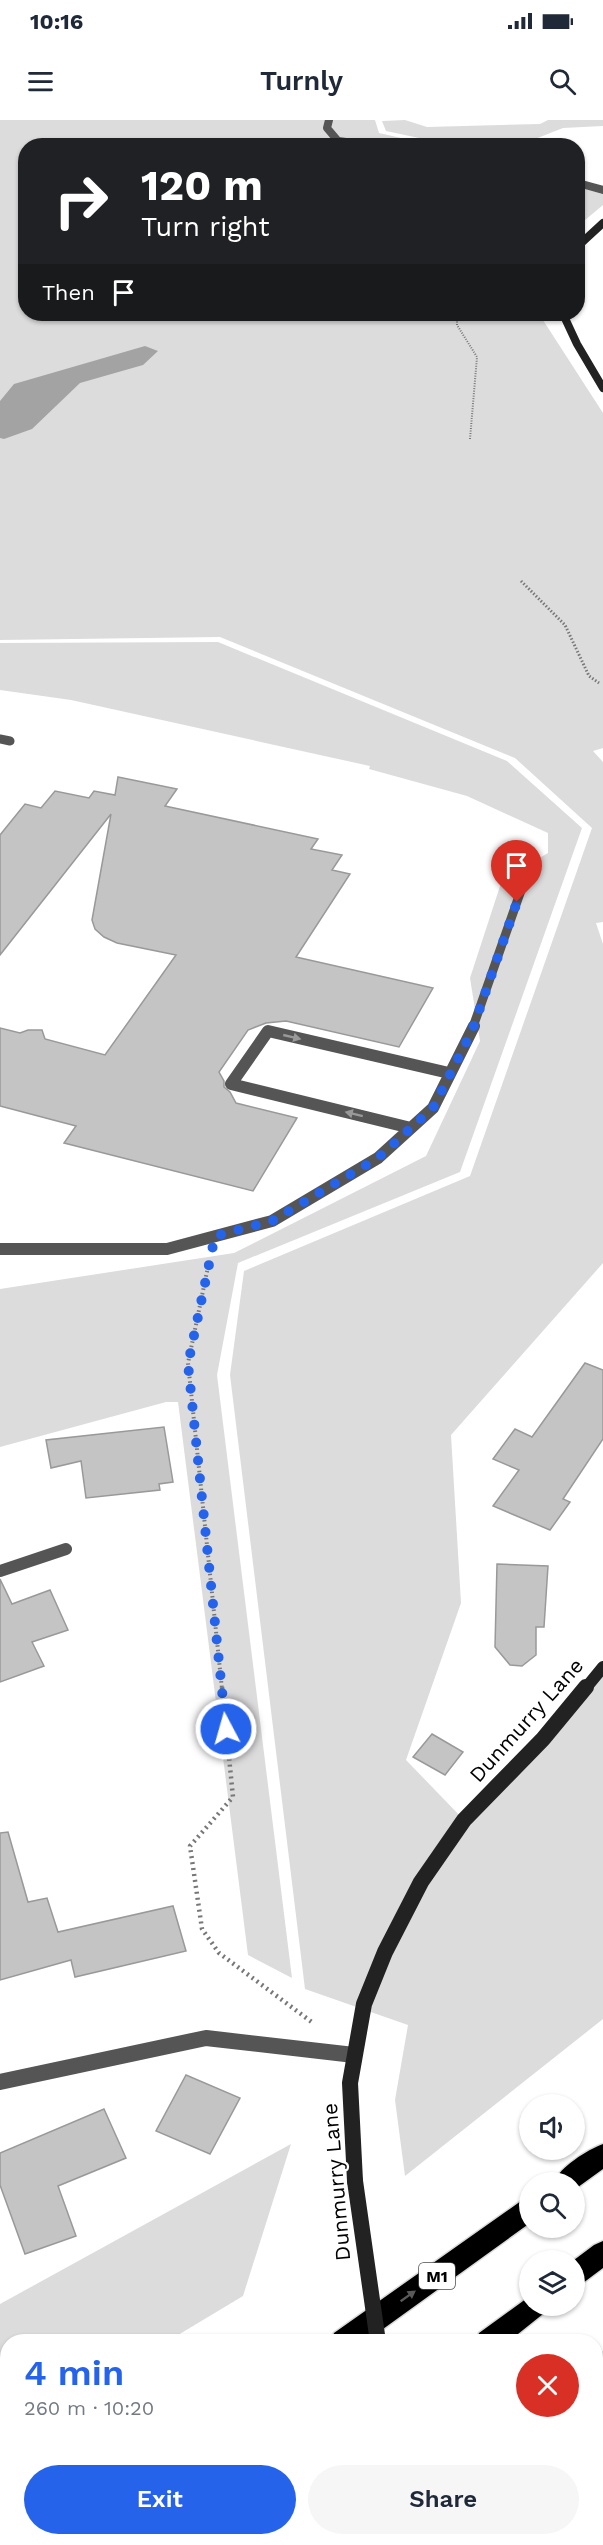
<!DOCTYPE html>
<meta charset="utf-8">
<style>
:root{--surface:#fff;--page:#f6f6f7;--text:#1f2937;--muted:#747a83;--accent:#2563eb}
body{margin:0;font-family:"Work Sans",sans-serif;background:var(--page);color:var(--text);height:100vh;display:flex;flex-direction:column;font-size:22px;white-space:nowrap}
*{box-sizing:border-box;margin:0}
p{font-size:20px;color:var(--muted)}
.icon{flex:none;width:33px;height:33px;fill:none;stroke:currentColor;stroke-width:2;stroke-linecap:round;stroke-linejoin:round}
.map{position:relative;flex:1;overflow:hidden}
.drawer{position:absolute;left:0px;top:2214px;width:603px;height:212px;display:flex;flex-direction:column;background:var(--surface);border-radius:24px 24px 0 0;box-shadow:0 2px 4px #0004}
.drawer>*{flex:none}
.hud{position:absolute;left:18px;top:18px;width:567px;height:183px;border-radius:24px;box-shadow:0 2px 4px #0004;background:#202124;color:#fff;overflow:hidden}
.controls{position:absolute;left:519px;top:1974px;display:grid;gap:12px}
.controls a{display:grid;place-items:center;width:66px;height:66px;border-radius:50%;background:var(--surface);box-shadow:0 2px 4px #0004;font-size:30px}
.pin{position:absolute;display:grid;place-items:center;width:51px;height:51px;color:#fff;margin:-62px -26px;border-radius:50% 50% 50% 0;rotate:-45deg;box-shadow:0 0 6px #0007}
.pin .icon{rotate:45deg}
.me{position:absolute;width:66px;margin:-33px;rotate:354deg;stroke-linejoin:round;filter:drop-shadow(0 0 4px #0008)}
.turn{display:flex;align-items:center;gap:21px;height:126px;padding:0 24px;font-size:27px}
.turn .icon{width:78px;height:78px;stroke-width:2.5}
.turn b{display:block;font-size:42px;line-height:51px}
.then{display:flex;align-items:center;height:57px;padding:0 24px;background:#0003;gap:12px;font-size:22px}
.round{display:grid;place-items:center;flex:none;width:63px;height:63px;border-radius:32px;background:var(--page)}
.overview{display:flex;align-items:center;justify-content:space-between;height:102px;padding:0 24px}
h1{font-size:36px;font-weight:600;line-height:45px;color:var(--accent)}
.action{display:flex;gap:12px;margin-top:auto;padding:12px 24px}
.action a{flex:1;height:69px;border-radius:36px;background:var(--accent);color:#fff;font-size:24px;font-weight:600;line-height:69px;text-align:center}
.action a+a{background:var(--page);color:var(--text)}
.status{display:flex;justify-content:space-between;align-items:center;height:42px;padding:0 30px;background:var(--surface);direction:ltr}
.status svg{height:16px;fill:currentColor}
header{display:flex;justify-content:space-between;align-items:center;height:78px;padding:0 24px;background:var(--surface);font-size:27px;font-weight:600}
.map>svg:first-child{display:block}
</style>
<div class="status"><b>10:16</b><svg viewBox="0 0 49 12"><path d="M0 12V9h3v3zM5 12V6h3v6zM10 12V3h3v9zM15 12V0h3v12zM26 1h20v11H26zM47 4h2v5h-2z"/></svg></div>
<header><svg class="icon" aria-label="menu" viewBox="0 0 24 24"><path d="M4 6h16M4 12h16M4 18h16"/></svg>Turnly<svg class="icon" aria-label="search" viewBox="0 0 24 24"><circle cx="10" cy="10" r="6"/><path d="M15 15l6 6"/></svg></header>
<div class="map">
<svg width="603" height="2425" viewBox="0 0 603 2425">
<rect width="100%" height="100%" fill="#fff"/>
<path fill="#dcdcdc" d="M0 0H375L379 13 432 25 26 26V194H541V197L603 293V628L593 631 603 642V802L596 803 603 824V1143L451 1315 461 1483 406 1640 464 1700 603 1548V1899L405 2056 395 1980 408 1905 305 1869 230 1255 244 1151 470 1056 592 708 515 638 220 517 0 520Z
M405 0 427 7 540 4 548 0H603V6L563 8 530 21 452 25 386 11 382 1Z
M578 61 603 67V85L578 106Z
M218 522 507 641 582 708 460 1052 238 1143 217 1255 292 1858 248 1835 178 1282H166L0 1327V1169L234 1133 426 1036 480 921 470 858 502 760 548 733V713L467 676 369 649 370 646 71 580 0 570V523Z
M291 2024 243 2176 168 2221 8 2222 7 2318 0 2323V2184Z
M603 2231V2425H452L451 2418H596V2237Z"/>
<path fill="#a3a3a3" d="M145 226 158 231 143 245 80 263 32 309 4 319 0 318V281L14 264Z"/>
<path fill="#c4c4c4" stroke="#999" stroke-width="1.5" d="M118 657 177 669 165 686 318 719 311 729 342 735 332 750 350 754 296 837 433 868 399 927 286 901 266 903 248 910 219 952 224 961V967L230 972 236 983 297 998 253 1071 64 1023 76 1006 0 986V908L20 913 28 910H42L45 919 105 935 176 835 117 823 104 817 95 809 92 800 111 694 0 835V715L25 684 41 688 55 671 89 678 94 671 115 675Z
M585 1243 603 1250V1319L563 1379 570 1382 550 1410 493 1386 519 1350 493 1339 515 1309 532 1317Z
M164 1307 173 1362 159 1364 160 1370 86 1378 81 1341 51 1348 46 1320Z
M497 1444 548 1446 544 1507H536V1535L522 1546 510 1545 495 1527Z
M0 1459 12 1484 50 1470 68 1510 32 1522 44 1546 0 1562Z
M432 1614 463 1632 445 1655 413 1637Z
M8 1712 28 1782 47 1778 58 1812 173 1786 186 1831 75 1857 71 1840 0 1860V1713Z
M186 1955 240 1978 210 2034 156 2011Z
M104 1989 126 2038 58 2066 76 2116 25 2134 0 2065V2033Z"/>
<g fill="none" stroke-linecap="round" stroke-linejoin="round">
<defs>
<path id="highway" d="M603 2024V2049L574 2070V2062H554C560 2047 587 2030 603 2024Z
M530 2078V2103L365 2222H331L334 2213 521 2081Z
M603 2121V2148L583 2163 574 2167V2140L594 2125Z
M530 2176V2186H546L543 2194 508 2222H476L479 2213Z
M28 2418H63L60 2425H25Z
M202 2418H235L232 2425H199Z"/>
</defs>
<use href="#highway" stroke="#dbdbdb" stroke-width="3"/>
<path stroke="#777" stroke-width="2" stroke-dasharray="1 1.5" stroke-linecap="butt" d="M457 194V205L477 237 470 319"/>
<path stroke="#777" stroke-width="3" stroke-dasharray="1.5 2" stroke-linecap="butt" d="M521 461 565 505 589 556 599 563"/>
<path stroke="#777" stroke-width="4" stroke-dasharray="1.5 3" stroke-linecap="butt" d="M209 1142 188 1243 222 1569"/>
<path stroke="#777" stroke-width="4.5" stroke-dasharray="2 4" stroke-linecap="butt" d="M222 1567 233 1677 190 1726 202 1809 219 1833 313 1903"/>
<path stroke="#555" stroke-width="8" d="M329 0 327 8 338 21 377 26
M578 63 603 70"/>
<path stroke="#555" stroke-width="9" d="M0 619 10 621
M473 907 532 739"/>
<path stroke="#555" stroke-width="12" d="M411 1008 231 964 268 911 449 953
M0 1129H167L272 1101 378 1038 433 988 474 906"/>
<path stroke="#555" stroke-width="12" d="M0 1451 66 1429"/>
<path stroke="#555" stroke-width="16" d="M0 1962 206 1918 354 1935"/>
<path stroke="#222" stroke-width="8" d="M578 126 603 103
M563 194 577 224 603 268"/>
<path stroke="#222" stroke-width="12" d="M585 1569 603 1547"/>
<path stroke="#222" stroke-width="16" d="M355 2061 350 1963 364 1884 385 1832 421 1762 464 1700 543 1619 586 1567
M405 2418 406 2425"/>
<use href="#highway" fill="#000" fill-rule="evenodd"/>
<path stroke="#222" stroke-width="16" d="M355 2061 378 2222"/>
</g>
<defs><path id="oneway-solid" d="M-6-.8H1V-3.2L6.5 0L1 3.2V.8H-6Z" transform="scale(1.5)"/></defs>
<g fill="#999">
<use href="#oneway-solid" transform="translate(292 917) rotate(13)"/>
<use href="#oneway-solid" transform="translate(354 994) rotate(-166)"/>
</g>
<use fill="#595959" href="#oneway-solid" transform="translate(408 2176) rotate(-35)"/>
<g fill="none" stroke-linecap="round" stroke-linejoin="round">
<path stroke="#2563eb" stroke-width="10" stroke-dasharray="0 18" d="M226 1609 188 1244 215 1116 272 1101 378 1038 433 988 472 911 517 782"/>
</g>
<g text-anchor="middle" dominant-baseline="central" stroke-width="4.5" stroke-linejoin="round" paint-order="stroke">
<rect fill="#fff" stroke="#4c4c4c" stroke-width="1.5" x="419" y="2143" width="36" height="26" rx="4.5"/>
<g font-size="16" font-weight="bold" fill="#000">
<text x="437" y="2156">M1</text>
</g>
<g font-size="21" fill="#000" stroke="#fff">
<text transform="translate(526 1600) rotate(-48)">Dunmurry Lane</text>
<text transform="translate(336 2062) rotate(-95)">Dunmurry Lane</text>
</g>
</g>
</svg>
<div class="controls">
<a><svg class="icon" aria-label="sound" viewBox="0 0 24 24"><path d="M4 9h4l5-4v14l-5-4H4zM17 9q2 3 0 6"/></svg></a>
<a><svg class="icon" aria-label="search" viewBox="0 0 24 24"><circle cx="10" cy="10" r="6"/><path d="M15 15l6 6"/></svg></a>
<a><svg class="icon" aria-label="layers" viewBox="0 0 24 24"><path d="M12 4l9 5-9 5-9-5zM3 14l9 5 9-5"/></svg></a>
</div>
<div class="pin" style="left:517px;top:782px;background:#d93025"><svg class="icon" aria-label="arrive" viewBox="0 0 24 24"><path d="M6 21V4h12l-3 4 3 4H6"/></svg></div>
<svg class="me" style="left:226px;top:1609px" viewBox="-20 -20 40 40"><circle r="17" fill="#2563eb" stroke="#fff" stroke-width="3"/><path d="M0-11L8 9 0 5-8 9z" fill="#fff"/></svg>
<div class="hud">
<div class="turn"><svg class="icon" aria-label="right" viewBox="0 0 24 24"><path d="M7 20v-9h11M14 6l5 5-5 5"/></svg><div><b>120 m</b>Turn right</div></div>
<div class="then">Then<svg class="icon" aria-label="arrive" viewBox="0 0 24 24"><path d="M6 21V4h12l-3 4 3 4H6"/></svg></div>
</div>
<section class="drawer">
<div class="overview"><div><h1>4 min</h1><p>260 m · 10:20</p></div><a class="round" style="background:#d93025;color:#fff"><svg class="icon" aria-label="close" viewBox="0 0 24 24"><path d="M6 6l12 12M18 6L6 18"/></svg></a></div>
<div class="action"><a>Exit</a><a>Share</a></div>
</section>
</div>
